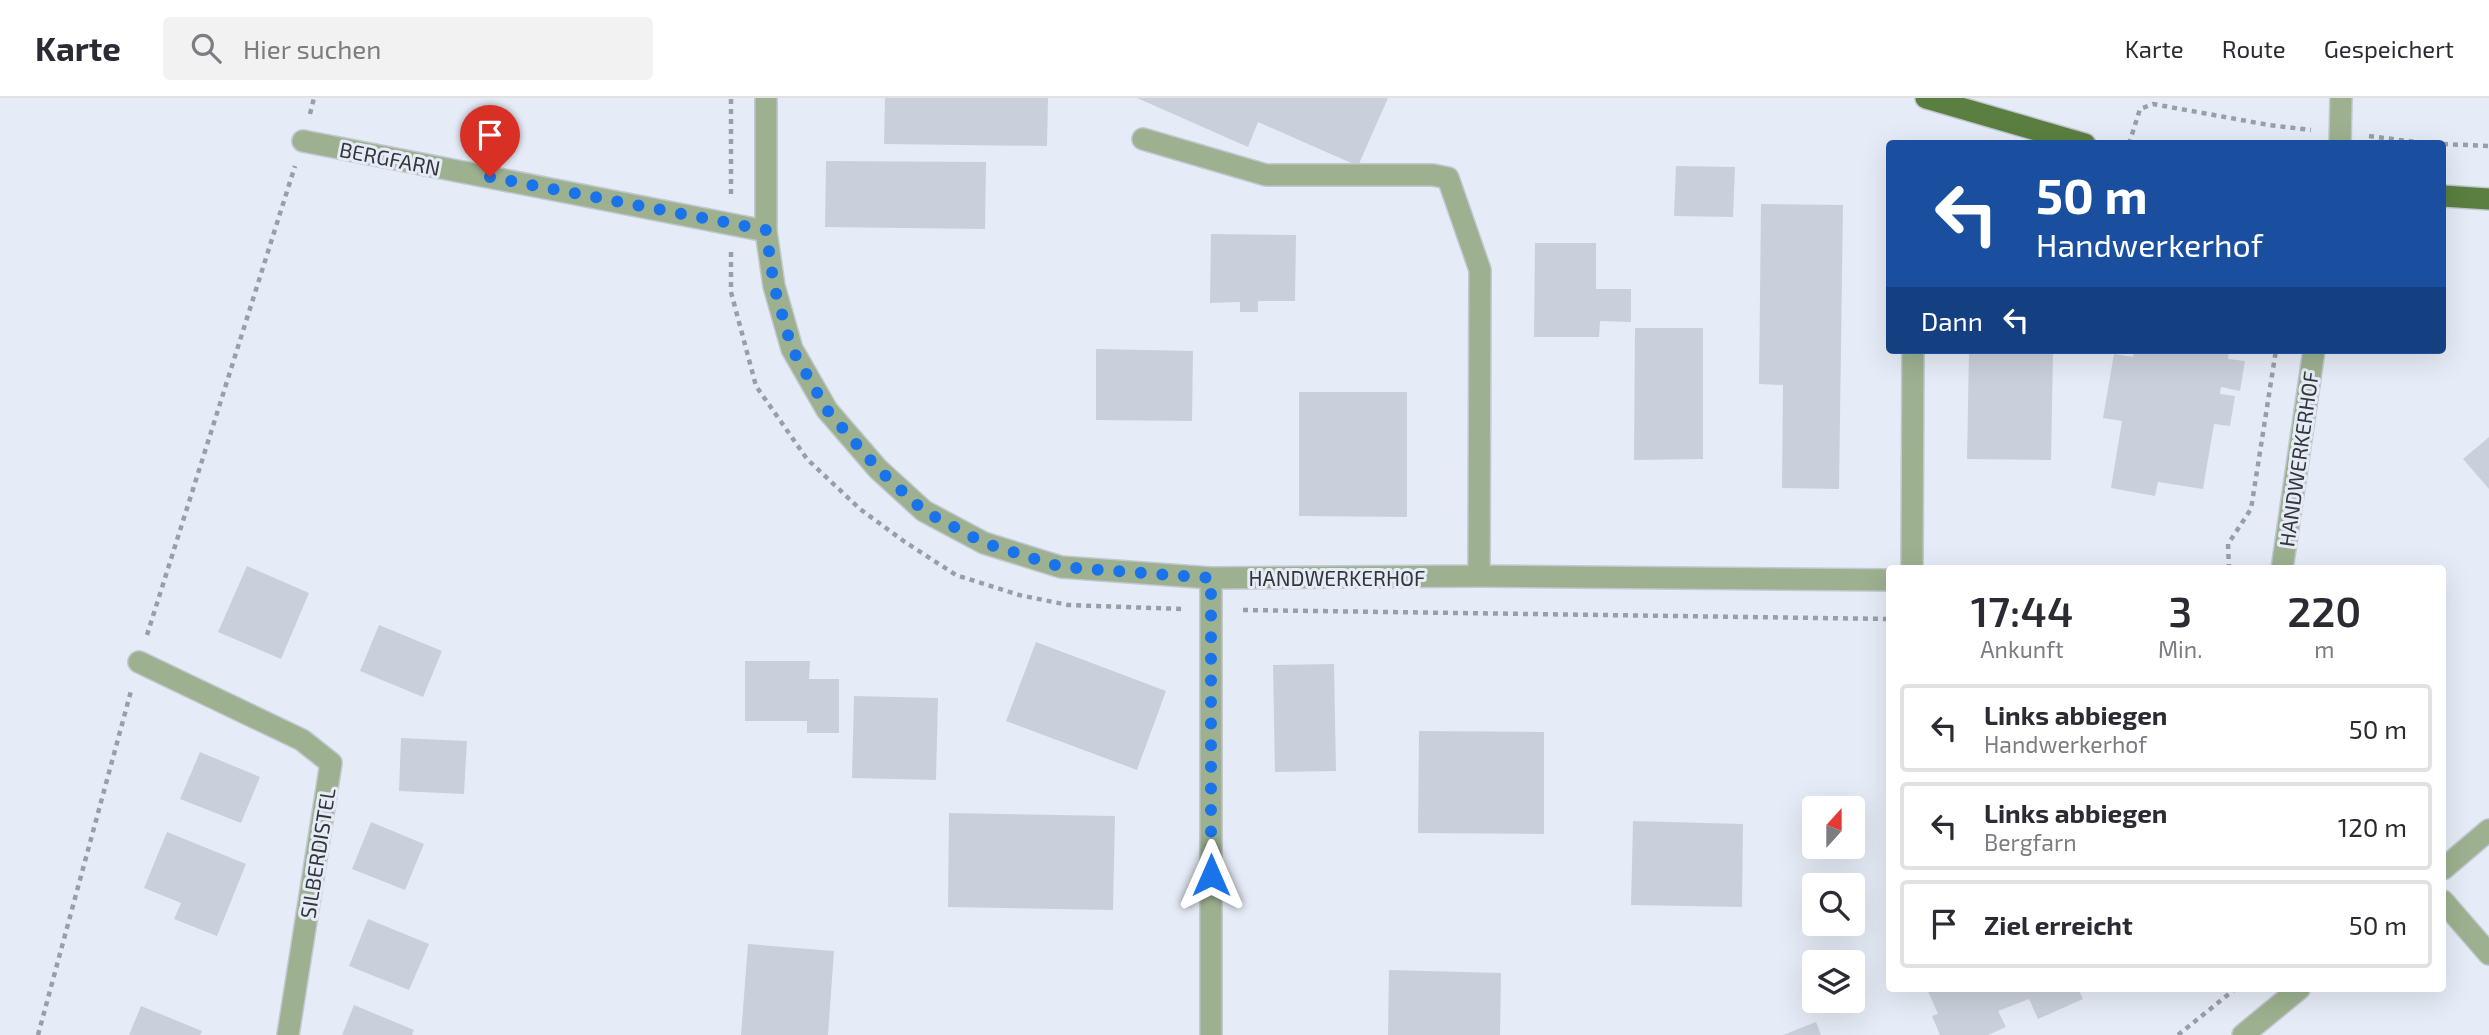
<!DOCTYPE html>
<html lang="de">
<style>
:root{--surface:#fff;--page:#f2f2f3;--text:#2b2b33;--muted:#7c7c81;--line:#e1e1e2}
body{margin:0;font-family:"Exo 2",sans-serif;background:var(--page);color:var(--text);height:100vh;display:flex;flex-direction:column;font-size:26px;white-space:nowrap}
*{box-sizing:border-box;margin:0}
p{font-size:23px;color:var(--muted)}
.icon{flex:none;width:38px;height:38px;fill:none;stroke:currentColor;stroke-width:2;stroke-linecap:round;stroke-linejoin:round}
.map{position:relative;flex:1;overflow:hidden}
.panel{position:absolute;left:1886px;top:467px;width:560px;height:427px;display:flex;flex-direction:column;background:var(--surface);border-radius:7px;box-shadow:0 7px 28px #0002}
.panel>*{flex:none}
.top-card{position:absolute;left:1886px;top:42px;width:560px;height:214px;border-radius:7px;box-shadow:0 7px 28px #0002;background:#1a4fa0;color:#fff;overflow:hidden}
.needle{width:46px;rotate:21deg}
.tools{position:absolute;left:1802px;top:698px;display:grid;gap:14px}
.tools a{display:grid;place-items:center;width:63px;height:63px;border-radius:7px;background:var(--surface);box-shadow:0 7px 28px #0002;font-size:35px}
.pin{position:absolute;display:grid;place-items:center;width:60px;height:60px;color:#fff;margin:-72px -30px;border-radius:50% 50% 50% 0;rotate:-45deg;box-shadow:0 0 7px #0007}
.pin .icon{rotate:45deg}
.me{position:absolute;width:77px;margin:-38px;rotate:0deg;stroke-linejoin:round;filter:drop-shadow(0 0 5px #0008)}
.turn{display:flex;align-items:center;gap:24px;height:147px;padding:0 35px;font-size:32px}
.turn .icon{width:91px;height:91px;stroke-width:2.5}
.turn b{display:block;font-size:49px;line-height:60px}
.then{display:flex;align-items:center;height:66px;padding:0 35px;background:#0003;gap:14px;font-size:26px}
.eta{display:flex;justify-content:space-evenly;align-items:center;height:119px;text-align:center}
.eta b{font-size:42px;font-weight:600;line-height:49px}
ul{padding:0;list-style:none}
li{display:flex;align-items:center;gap:21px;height:88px;margin:0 14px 10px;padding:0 21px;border:4px solid var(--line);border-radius:7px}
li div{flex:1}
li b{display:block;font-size:26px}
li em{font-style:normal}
header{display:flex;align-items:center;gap:42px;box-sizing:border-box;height:98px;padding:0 35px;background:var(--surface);border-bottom:2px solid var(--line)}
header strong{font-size:33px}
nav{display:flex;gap:38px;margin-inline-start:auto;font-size:24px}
.search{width:490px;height:63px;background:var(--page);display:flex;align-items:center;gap:18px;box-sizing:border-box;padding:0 24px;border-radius:7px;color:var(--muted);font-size:26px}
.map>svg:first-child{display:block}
</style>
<header>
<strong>Karte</strong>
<div class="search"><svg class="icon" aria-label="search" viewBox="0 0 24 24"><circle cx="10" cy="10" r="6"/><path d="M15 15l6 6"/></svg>Hier suchen</div>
<nav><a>Karte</a><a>Route</a><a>Gespeichert</a></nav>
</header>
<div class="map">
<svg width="2489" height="937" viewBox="0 0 2489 937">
<rect width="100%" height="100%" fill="#e6ecf7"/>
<path fill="#cad0db" d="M885 0H1048L1047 48 884 46Z
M1137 0H1388L1358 68 1258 24 1248 49Z
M826 63 986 64 985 131 825 129Z
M1676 68 1735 69 1733 119 1674 118Z
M1761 106 1843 107 1839 391 1782 390 1783 287 1759 286Z
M1211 136 1296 137 1295 203H1258V214H1240V204L1210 205Z
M1535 145H1596V191H1631V224L1600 223 1599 239H1534Z
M1635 230H1703V361L1634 362Z
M1096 251 1193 253 1192 323 1096 322Z
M2134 252H2229L2228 261 2245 263 2240 293 2221 289 2220 296 2235 298 2230 328 2214 326 2203 391 2158 384 2155 398 2111 390 2122 323 2103 320 2114 256 2133 259Z
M1969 253 2053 255 2051 362 1967 361Z
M1299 294H1407V419L1299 418Z
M2489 339V391L2463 361Z
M247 468 309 495 281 561 218 534Z
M379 527 442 553 423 599 360 573Z
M1036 544 1166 593 1137 672 1006 623Z
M745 563H810L809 581H839V635H807V623H745Z
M1334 566 1336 673 1275 674 1273 567Z
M854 598 938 600 936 682 852 680Z
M1419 633 1544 634V736L1418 735Z
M401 640 467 643 464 696 399 693Z
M200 654 260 679 241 725 180 701Z
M949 715 1115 718 1113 812 948 809Z
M1633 723 1743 726 1742 809 1631 807Z
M371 724 424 746 405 792 352 771Z
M167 734 246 766 217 838 174 821 181 805 144 790Z
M368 821 429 846 409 892 349 868Z
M748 846 834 853 828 937H741Z
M1389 872 1501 875 1500 937H1388Z
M1927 891H2078L2083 901 2038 921 2029 901 1998 913 2006 929 1988 937H1940L1932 918 1938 916Z
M354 907 414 932 412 937H342Z
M141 908 202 933 200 937H129Z
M1816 924 1821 937H1783Z"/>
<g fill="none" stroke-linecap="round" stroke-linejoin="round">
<defs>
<path id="minor" d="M766 0V133L774 188 792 251 827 312 878 371 924 413 984 445 1061 469 1211 480 1479 478 1890 482
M1143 41 1266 77H1433L1448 80 1480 172 1479 478
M303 43 766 133
M2340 46 2341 0
M1912 471 1913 252
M2282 471 2314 252
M1211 480V937
M139 564 302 642 331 665 288 937
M2443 771 2489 732
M2443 803 2489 856
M2243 937 2299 891"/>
<path id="major" d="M1926 0 2085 46
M2443 98 2489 101"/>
</defs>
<use href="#minor" stroke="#c2c8d1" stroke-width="24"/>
<use href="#major" stroke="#c2c8d1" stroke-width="24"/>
<path stroke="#9a9ea6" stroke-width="4.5" stroke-dasharray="5 5" stroke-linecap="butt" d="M310 16 314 0
M2369 38 2430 46
M2129 46 2140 11 2153 6 2269 27 2311 32
M2443 46 2489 48
M731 96V0
M731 154V194L756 288 807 361 860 411 905 444 956 477 1019 497 1068 507 1182 511
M2229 471 2228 446 2251 411 2276 252
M1243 512 1890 521
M147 537 295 68
M38 937 131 593
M2178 937 2235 891"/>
<use href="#minor" stroke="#9db190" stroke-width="21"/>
<use href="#major" stroke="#5b7f40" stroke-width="21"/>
</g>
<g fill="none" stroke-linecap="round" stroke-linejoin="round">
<path stroke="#1a73e8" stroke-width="12" stroke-dasharray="0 21.6" d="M490 79 766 132 774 188 792 251 827 312 878 371 924 413 984 445 1061 469 1211 480V777"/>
</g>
<g text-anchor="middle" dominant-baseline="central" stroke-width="6" stroke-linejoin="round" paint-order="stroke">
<g font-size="21" fill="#34363a" stroke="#e6ecf7">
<text transform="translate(390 60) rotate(11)">BERGFARN</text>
<text transform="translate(2298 361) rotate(-82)">HANDWERKERHOF</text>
<text x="1337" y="479">HANDWERKERHOF</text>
<text transform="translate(317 755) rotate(-81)">SILBERDISTEL</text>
</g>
</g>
</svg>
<div class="tools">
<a><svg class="needle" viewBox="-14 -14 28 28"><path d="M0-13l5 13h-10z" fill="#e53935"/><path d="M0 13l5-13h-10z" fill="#7c7c81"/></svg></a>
<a><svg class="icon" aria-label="search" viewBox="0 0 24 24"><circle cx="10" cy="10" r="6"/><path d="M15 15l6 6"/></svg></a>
<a><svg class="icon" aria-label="layers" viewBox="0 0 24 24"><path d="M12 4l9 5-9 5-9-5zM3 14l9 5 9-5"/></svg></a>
</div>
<div class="pin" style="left:490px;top:79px;background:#d93025"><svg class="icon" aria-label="arrive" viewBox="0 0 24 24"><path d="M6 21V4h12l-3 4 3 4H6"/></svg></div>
<svg class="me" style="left:1211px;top:777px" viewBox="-20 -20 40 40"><path d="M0-17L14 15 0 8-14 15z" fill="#1a73e8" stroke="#fff" stroke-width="4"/></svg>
<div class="top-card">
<div class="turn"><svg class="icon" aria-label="left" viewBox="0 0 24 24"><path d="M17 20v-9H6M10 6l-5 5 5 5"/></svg><div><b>50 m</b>Handwerkerhof</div></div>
<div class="then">Dann<svg class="icon" aria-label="left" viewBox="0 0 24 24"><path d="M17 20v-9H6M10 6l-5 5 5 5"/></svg></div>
</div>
<section class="panel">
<div class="eta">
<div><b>17:44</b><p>Ankunft</p></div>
<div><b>3</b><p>Min.</p></div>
<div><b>220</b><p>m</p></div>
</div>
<ul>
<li><svg class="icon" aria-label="left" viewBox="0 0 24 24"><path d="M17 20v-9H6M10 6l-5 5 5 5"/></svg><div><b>Links abbiegen</b><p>Handwerkerhof</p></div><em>50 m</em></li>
<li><svg class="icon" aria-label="left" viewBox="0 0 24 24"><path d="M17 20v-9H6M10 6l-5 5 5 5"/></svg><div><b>Links abbiegen</b><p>Bergfarn</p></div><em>120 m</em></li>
<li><svg class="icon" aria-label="arrive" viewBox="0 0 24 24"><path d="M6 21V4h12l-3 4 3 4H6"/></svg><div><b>Ziel erreicht</b></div><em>50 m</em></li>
</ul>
</section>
</div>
